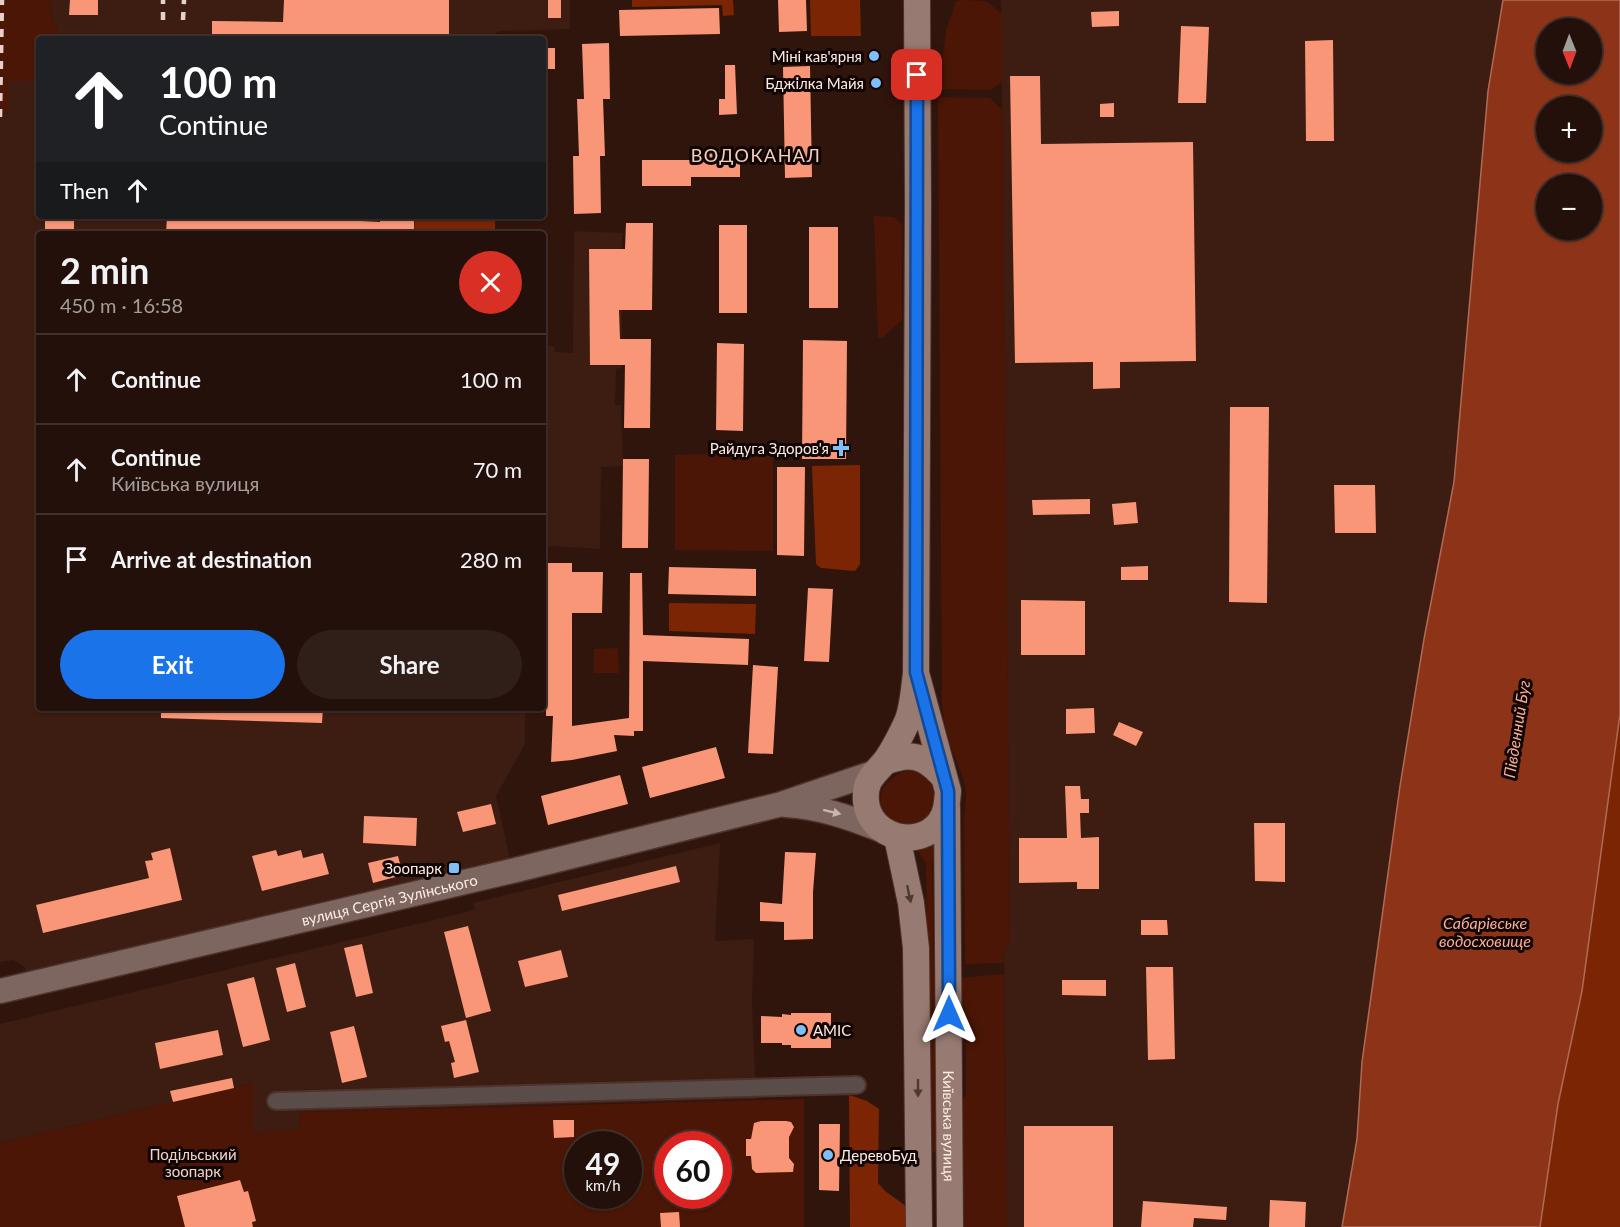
<!DOCTYPE html>
<meta charset="utf-8">
<style>
:root{--surface:#24100a;--page:#301e18;--text:#f1f3f6;--muted:#a39d9c;--line:#41302b;--accent:#1a73e8}
body{margin:0;font-family:Lato,sans-serif;background:var(--page);color:var(--text);height:100vh;display:flex;flex-direction:column;font-size:22px;white-space:nowrap}
*{box-sizing:border-box;margin:0}
p{font-size:20px;color:var(--muted)}
.icon{flex:none;width:33px;height:33px;fill:none;stroke:currentColor;stroke-width:2;stroke-linecap:round;stroke-linejoin:round}
.map{position:relative;flex:1;overflow:hidden}
.panel{position:absolute;left:36px;top:231px;width:510px;height:480px;display:flex;flex-direction:column;background:var(--surface);border-radius:6px;box-shadow:0 2px 4px #0004,0 0 0 2px var(--line)}
.panel>*{flex:none}
.top-card{position:absolute;left:36px;top:36px;width:510px;height:183px;border-radius:6px;box-shadow:0 2px 4px #0004,0 0 0 2px var(--line);background:#202124;color:#fff;overflow:hidden}
.needle{width:39px;rotate:179deg}
.controls{position:absolute;left:1536px;top:18px;display:grid;gap:12px}
.controls a{display:grid;place-items:center;width:66px;height:66px;border-radius:50%;background:var(--surface);box-shadow:0 2px 4px #0004,0 0 0 2px var(--line);font-size:30px}
.speed{position:absolute;left:564px;top:1131px;display:flex;gap:12px;font-size:30px;font-weight:700;text-align:center}
.speed>*{display:grid;place-content:center;width:78px;height:78px;border-radius:50%;background:var(--surface);box-shadow:0 2px 4px #0004,0 0 0 2px var(--line);line-height:1}
.speed small{font-size:15px;font-weight:400}
.speed .limit{border:9px solid #d22;background:#fff;color:#111}
.pin{position:absolute;display:grid;place-items:center;width:51px;height:51px;color:#fff;margin:-26px;border-radius:12px;box-shadow:0 3px 9px #0006}
.me{position:absolute;width:66px;margin:-33px;rotate:0deg;stroke-linejoin:round;filter:drop-shadow(0 0 4px #0008)}
.turn{display:flex;align-items:center;gap:21px;height:126px;padding:0 24px;font-size:27px}
.turn .icon{width:78px;height:78px;stroke-width:2.5}
.turn b{display:block;font-size:42px;line-height:51px}
.then{display:flex;align-items:center;height:57px;padding:0 24px;background:#0003;gap:12px;font-size:22px}
.round{display:grid;place-items:center;flex:none;width:63px;height:63px;border-radius:32px;background:var(--page)}
.overview{display:flex;align-items:center;justify-content:space-between;height:102px;padding:0 24px}
h1{font-size:36px;font-weight:700;line-height:45px}
.action{display:flex;gap:12px;margin-top:auto;padding:12px 24px}
.action a{flex:1;height:69px;border-radius:36px;background:var(--accent);color:#fff;font-size:24px;font-weight:700;line-height:69px;text-align:center}
.action a+a{background:var(--page);color:var(--text)}
ul{padding:0;list-style:none}
li{display:flex;align-items:center;gap:18px;height:90px;padding:0 24px;border-top:2px solid var(--line)}
li div{flex:1}
li b{display:block;font-size:22px}
li em{font-style:normal}
.map>svg:first-child{display:block}
</style>
<div class="map">
<svg width="1620" height="1227" viewBox="0 0 1620 1227">
<rect width="100%" height="100%" fill="#30150d"/>
<path fill="#3d1c12" d="M50 0H570V29L499 31 490 39H58L57 27 53 24Z
M1001 0H1503L1488 91 1454 482 1424 639 1400 786 1362 1062 1357 1139 1342 1227H1007L1004 946H1010Z
M8 81H39V216H414V234H39V708H525V744L496 796 510 859 26 974 25 967 13 960 0 962V114L8 113Z
M574 231 622 233V368L616 369 615 405H621L623 466 601 467 600 549 551 546 543 551V346H554L555 352 573 353Z
M720 843 715 941 754 939 752 1004 756 1099 303 1112 299 1115 300 1129 266 1130V1133L252 1132 253 1083 0 1143V1024L475 910 473 903Z"/>
<path fill="#4b1605" fill-rule="evenodd" d="M0 0H50L53 24 57 27 58 39H39V81H8V113L0 114Z
M963 0 986 1 1002 14V82L991 90 941 89 939 85 946 31 956 1Z
M938 97 990 98 1003 111 1010 946 1004 947V963L965 964 964 817C970 783 961 775 950 744 946 732 944 719 942 706Z
M874 216 894 217 902 225V320L882 338H878Z
M722 450 773 453V551L675 550V455L719 453Z
M618 648 619 673H594V649Z
M915 769 938 783 932 825 897 827C893 823 887 818 884 813 872 790 894 771 915 769Z
M934 841 932 865 937 1150 932 1153 930 1150 926 864 916 848Z
M1001 974 1004 975 1007 1227H961L960 1103 966 1095V1031L960 1022V978Z
M253 1083V1132L265 1133 266 1130 300 1129 299 1115 303 1112 804 1099V1227H0V1143ZM578 1144H628V1196H578ZM668 1144H718V1196H668Z"/>
<path fill="#7c2504" d="M632 0H733L734 15 723 16 722 5 632 7Z
M810 0H860L861 36H811Z
M415 216H495V234H414Z
M860 465V564L855 571 821 568 816 564 812 466Z
M669 603 756 604 755 634 669 631Z
M1620 714V1227H1540L1558 1104 1582 991Z
M849 1095 867 1101 879 1109 878 1183 885 1191 910 1209V1227H850Z"/>
<path fill="#8d3418" stroke="#af6b56" stroke-width="1.5" fill-rule="evenodd" d="M1503 0H1620V714L1582 991 1558 1104 1540 1227H1342L1357 1139 1362 1062 1400 786 1424 639 1454 482 1488 91ZM1546 28H1592V74H1546ZM1546 106H1592V152H1546ZM1546 184H1592V230H1546Z"/>
<path fill="#f99678" d="M70 0H98V15H69Z
M284 0H449V38L212 39V21L283 22Z
M548 0H561V18H548Z
M778 0H806L807 31 779 32Z
M719 8 720 34 620 36 619 10Z
M1119 11V26L1092 27 1091 12Z
M1181 26 1209 27 1206 103H1178Z
M1333 40 1334 141H1306L1305 41Z
M609 43 610 99H603L605 156H600L601 213 574 214 573 156H579L577 99H584L582 44Z
M543 48H555V69H543Z
M725 65H735L737 114 719 115V99H725Z
M810 66 812 177 785 178 783 67Z
M1010 76H1040L1041 144 1193 142 1196 361 1120 362V388L1093 389V362L1015 363Z
M1114 103V117H1100V104Z
M692 151 740 152V177H691V186H642V160H692Z
M45 216H74V234H45Z
M167 216H261L380 222V216H414V234H166Z
M626 223H653L652 310H619L620 339H651L650 428H624L625 365H590L589 249H625Z
M719 225H747V313H719Z
M809 227H838V308H809Z
M803 340 847 341 846 459H802Z
M717 343 744 344 743 431 716 430Z
M1230 407H1269L1267 603 1229 602Z
M623 459H649L648 548H622Z
M777 467H805L804 556 777 555Z
M1334 485H1375L1376 533H1335Z
M1090 499V514L1033 515 1032 500Z
M1136 502 1138 523 1114 525 1112 504Z
M546 563H572V572H603L602 613H572V726L629 718 630 573H642L643 635 749 639 748 665 643 661V731H634V736L614 735 617 751 572 760 551 762 553 716H546Z
M1148 566V580H1121V567Z
M669 567 756 569V596L668 594Z
M808 588 833 589 829 662 804 661Z
M1021 600 1085 601V655H1021Z
M753 665 778 667 773 754 748 753Z
M161 708H323L322 723 161 718Z
M1094 708 1095 733 1066 734V709Z
M1119 722 1143 732 1136 746 1113 735Z
M716 747 725 778 650 798 642 767Z
M620 775 628 804 548 825 541 796Z
M1065 786H1080L1081 799H1089V813H1080L1081 838 1099 837V889H1077V882L1019 883V838H1067Z
M491 804 496 824 463 832 457 812Z
M364 816 417 818 416 846 363 843Z
M1254 823H1285V882L1255 881Z
M170 848 182 900 43 933 36 905 149 878 145 861 153 860 151 853Z
M276 850 278 856 301 850 303 858 323 853 329 874 262 891 252 856Z
M785 852 816 853 813 892V939L784 940V922L760 921V902L782 904Z
M398 856 403 875 373 883 368 863Z
M676 866 680 882 562 911 558 895Z
M1141 920H1167L1168 935H1141Z
M468 926 491 1011 466 1018 444 932Z
M362 944 373 993 356 997 344 948Z
M561 950 568 977 525 987 518 961Z
M295 963 306 1007 287 1012 276 968Z
M1146 967H1173L1175 1059 1148 1060Z
M254 977 270 1040 243 1047 227 984Z
M1062 980H1106V996L1062 995Z
M791 1013H831V1048H791V1045H782V1043H761V1016L782 1017V1014L791 1015Z
M466 1020 479 1072 454 1078 451 1063 455 1062 449 1041 445 1042 441 1026Z
M354 1026 367 1077 342 1083 330 1032Z
M218 1030 223 1055 160 1069 155 1043Z
M232 1078 234 1088 173 1102 170 1091Z
M553 1120H574V1137L554 1138Z
M786 1121 791 1122 794 1127 789 1137V1158L794 1164 793 1172 756 1173 752 1169 751 1156H746V1139H751L754 1123 761 1121Z
M819 1124H840L839 1191 819 1190Z
M1024 1126H1113V1227H1024Z
M240 1180 244 1192 248 1191 256 1221 252 1222 253 1227H185L177 1196Z
M1270 1200 1306 1202 1305 1227H1269Z
M1143 1201 1227 1207 1226 1220 1194 1218 1193 1227H1141Z
M679 1212 680 1227H661L660 1213Z"/>
<g fill="none" stroke-linecap="round" stroke-linejoin="round">
<defs>
<path id="street" d="M276 1101 857 1085"/>
<g id="secondary">
<path d="M786 805C821 807 851 818 884 831"/>
<path id="s1" d="M0 991 516 870 778 805 873 773"/>
</g>
<g id="primary">
<path d="M916 673 948 791C947 802 947 812 940 822 919 850 870 838 866 802 864 778 875 775 887 759 895 747 901 735 907 722 913 708 914 688 916 673L918 204 917 0"/>
<path d="M885 762C910 752 924 755 942 775"/>
<path id="s2" d="M947 808 950 1227"/>
<path d="M897 837 911 903 916 948 919 1227"/>
</g>
</defs>
<use href="#street" stroke="#4d332b" stroke-width="20"/>
<use href="#secondary" stroke="#4d332b" stroke-width="27"/>
<use href="#primary" stroke="#4d332b" stroke-width="28"/>
<use href="#street" stroke="#5a4c48" stroke-width="16"/>
<use href="#secondary" stroke="#7d665f" stroke-width="24"/>
<use href="#primary" stroke="#977a71" stroke-width="26"/>
<path stroke="#e5d0ca" stroke-width="4.5" stroke-dasharray="8 8" stroke-linecap="butt" d="M163 20V0
M183 20 184 0
M0 117 2 0"/>
</g>
<defs><path id="oneway-solid" d="M-6-.8H1V-3.2L6.5 0L1 3.2V.8H-6Z" transform="scale(1.5)"/></defs>
<use fill="#cbb6af" href="#oneway-solid" transform="translate(832 812) rotate(14)"/>
<g fill="#4d3a34">
<use href="#oneway-solid" transform="translate(909 894) rotate(78)"/>
<use href="#oneway-solid" transform="translate(918 1088) rotate(90)"/>
</g>
<g fill="none" stroke-linecap="round" stroke-linejoin="round">
<defs>
<path id="route" d="M917 75 916 672 948 791 949 1014"/>
</defs>
<use href="#route" stroke="#114b97" stroke-width="15"/>
<use href="#route" stroke="#1a73e8" stroke-width="10"/>
</g>
<g fill="#7ebef9" stroke="#100503" stroke-width="2">
<circle cx="874" cy="56" r="6"/>
<circle cx="876" cy="83" r="6"/>
<path d="M838 439h6v6h6v6h-6v6h-6v-6h-6v-6h6z"/>
<rect x="448" y="862" width="12" height="12" rx="3"/>
<circle cx="801" cy="1030" r="6"/>
<circle cx="828" cy="1155" r="6"/>
</g>
<g text-anchor="middle" dominant-baseline="central" stroke-width="6" stroke-linejoin="round" paint-order="stroke">
<g font-size="15" fill="#ffebe5" stroke="#100503" text-anchor="end">
<text x="862" y="56">Міні кав'ярня</text>
<text x="864" y="83">Бджілка Майя</text>
<text x="829" y="448">Райдуга Здоров'я</text>
<text x="442" y="868">Зоопарк</text>
<text x="813" y="1030" text-anchor="start">АМІС</text>
<text x="840" y="1155" text-anchor="start">ДеревоБуд</text>
</g>
<g font-size="15" fill="#ffebe5" stroke="#100503">
<text stroke="none"><textPath href="#s1" startOffset="400">вулиця Сергія Зулінського</textPath></text>
<text stroke="none"><textPath href="#s2" startOffset="318">Київська вулиця</textPath></text>
</g>
<g font-size="15" fill="#eed4cc" stroke="#100503">
<text x="193" y="1154">Подільський<tspan x="193" dy="17">зоопарк</tspan></text>
</g>
<g font-size="16" font-style="italic" fill="#f9ae97" stroke="#100503">
<text transform="translate(1516 729) rotate(-81)">Південний Буг</text>
<text x="1485" y="922">Сабарівське<tspan x="1485" dy="18">водосховище</tspan></text>
</g>
<g font-size="18" letter-spacing="1.5" fill="#f4cec2" stroke="#100503">
<text x="756" y="155">ВОДОКАНАЛ</text>
</g>
</g>
</svg>
<div class="controls">
<a><svg class="needle" viewBox="-14 -14 28 28"><path d="M0-13l5 13h-10z" fill="#e53935"/><path d="M0 13l5-13h-10z" fill="#a39d9c"/></svg></a>
<a>+</a>
<a>−</a>
</div>
<div class="speed"><div>49<small>km/h</small></div><div class="limit">60</div></div>
<div class="pin" style="left:917px;top:75px;background:#d93025"><svg class="icon" aria-label="arrive" viewBox="0 0 24 24"><path d="M6 21V4h12l-3 4 3 4H6"/></svg></div>
<svg class="me" style="left:949px;top:1014px" viewBox="-20 -20 40 40"><path d="M0-17L14 15 0 8-14 15z" fill="#1a73e8" stroke="#fff" stroke-width="4"/></svg>
<div class="top-card">
<div class="turn"><svg class="icon" aria-label="ahead" viewBox="0 0 24 24"><path d="M12 20V5M6 11l6-6 6 6"/></svg><div><b>100 m</b>Continue</div></div>
<div class="then">Then<svg class="icon" aria-label="ahead" viewBox="0 0 24 24"><path d="M12 20V5M6 11l6-6 6 6"/></svg></div>
</div>
<section class="panel">
<div class="overview"><div><h1>2 min</h1><p>450 m · 16:58</p></div><a class="round" style="background:#d93025;color:#fff"><svg class="icon" aria-label="close" viewBox="0 0 24 24"><path d="M6 6l12 12M18 6L6 18"/></svg></a></div>
<ul>
<li><svg class="icon" aria-label="ahead" viewBox="0 0 24 24"><path d="M12 20V5M6 11l6-6 6 6"/></svg><div><b>Continue</b></div><em>100 m</em></li>
<li><svg class="icon" aria-label="ahead" viewBox="0 0 24 24"><path d="M12 20V5M6 11l6-6 6 6"/></svg><div><b>Continue</b><p>Київська вулиця</p></div><em>70 m</em></li>
<li><svg class="icon" aria-label="arrive" viewBox="0 0 24 24"><path d="M6 21V4h12l-3 4 3 4H6"/></svg><div><b>Arrive at destination</b></div><em>280 m</em></li>
</ul>
<div class="action"><a>Exit</a><a>Share</a></div>
</section>
</div>
